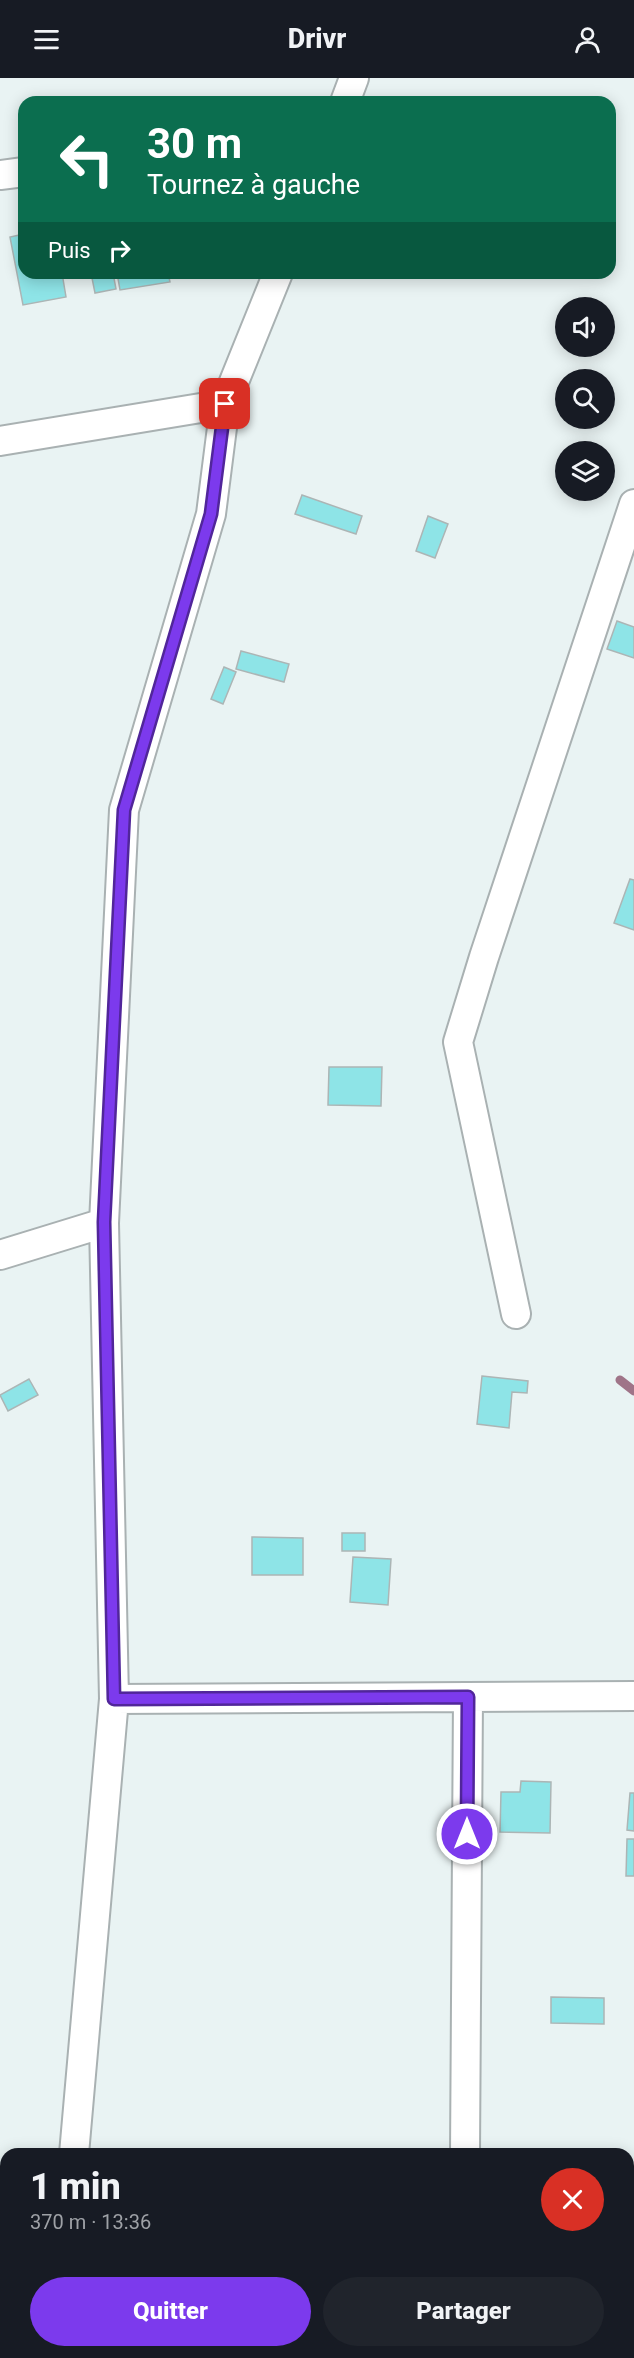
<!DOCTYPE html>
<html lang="fr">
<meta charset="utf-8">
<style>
:root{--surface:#171b24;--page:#20242c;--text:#f1f3f6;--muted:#9ea1a6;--accent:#7c3aed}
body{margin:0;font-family:Roboto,sans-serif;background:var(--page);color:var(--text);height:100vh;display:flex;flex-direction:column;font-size:22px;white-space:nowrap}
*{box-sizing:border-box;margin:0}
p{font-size:20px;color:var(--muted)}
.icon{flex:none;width:33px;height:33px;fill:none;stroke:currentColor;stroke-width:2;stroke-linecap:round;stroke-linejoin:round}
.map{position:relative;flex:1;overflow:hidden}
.details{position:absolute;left:0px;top:2070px;width:634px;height:210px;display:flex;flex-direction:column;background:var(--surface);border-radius:18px 18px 0 0;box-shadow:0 3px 15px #0003}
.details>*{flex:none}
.hud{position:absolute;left:18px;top:18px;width:598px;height:183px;border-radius:18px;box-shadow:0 3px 15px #0003;background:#0b6e4f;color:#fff;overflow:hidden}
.tools{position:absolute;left:555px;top:219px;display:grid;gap:12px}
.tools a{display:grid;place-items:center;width:60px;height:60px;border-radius:50%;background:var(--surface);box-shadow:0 3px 15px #0003;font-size:30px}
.pin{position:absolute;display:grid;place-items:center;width:51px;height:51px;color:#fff;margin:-26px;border-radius:12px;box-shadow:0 3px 9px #0006}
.me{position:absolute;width:66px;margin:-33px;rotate:0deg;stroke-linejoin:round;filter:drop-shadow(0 0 4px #0008)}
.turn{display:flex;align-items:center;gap:21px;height:126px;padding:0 30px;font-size:27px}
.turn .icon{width:78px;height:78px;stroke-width:2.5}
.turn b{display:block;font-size:42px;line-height:51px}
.then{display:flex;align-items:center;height:57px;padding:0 30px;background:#0003;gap:12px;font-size:22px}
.round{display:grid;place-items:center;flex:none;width:63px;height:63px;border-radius:32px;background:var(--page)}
.headline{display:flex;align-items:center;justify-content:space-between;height:102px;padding:0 30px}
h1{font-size:36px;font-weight:800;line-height:45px}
.action{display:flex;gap:12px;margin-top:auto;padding:12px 30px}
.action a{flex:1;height:69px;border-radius:36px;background:var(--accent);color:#fff;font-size:24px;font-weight:800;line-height:69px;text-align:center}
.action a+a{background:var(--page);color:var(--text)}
header{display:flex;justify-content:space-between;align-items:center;height:78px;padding:0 30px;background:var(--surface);font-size:27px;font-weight:800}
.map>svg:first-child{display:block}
</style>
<header><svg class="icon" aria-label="menu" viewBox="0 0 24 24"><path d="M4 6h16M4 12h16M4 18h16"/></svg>Drivr<svg class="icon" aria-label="person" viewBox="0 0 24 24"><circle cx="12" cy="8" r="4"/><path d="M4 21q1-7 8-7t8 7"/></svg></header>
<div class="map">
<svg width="634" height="2280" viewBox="0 0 634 2280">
<rect width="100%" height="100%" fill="#e9f3f3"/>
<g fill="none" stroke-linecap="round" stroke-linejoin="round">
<path stroke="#9f7488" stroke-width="9" d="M620 1302 634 1313"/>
</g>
<path fill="#8ee4e7" stroke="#acb5b5" stroke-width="1.5" d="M24 156V195H62L66 219 23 227 10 159Z
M91 195H113L116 211 95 215Z
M117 195H168L170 204 120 212Z
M302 417 362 438 356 456 295 436Z
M428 438 448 446 435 480 416 473Z
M617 543 634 549V580L607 571Z
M241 573 289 586 284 604 236 591Z
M224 589 236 594 223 626 211 621Z
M630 801 634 802V852L614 845Z
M329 989H382L381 1028 328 1027Z
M482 1298 528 1303 527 1315 512 1314 509 1350 477 1346Z
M29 1301 38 1317 8 1333 0 1317Z
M342 1455H365V1473H342Z
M252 1459 303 1460V1497H252Z
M353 1479 391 1481 388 1527 350 1524Z
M521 1703 551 1704 550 1755 500 1754 501 1714H520Z
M630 1715H634V1753L627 1752Z
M627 1761H634V1798H626Z
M551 1919 604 1920V1946L551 1945Z
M628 2149H634V2187H628Z
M628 2195H634V2222H628Z"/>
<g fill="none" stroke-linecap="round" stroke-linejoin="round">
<defs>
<path id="minor" d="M345 24 354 0
M0 97 24 94
M0 363 225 326
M0 1177 104 1145
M516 1236 458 964 484 879 634 426
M114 1621 634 1618
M74 2076 114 1621 104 1145 124 732 211 436 225 326 278 195
M465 2076 468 1619
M55 2280 56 2274
M439 2280 441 2274"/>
</defs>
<use href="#minor" stroke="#a9b1b2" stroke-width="32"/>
<use href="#minor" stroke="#fff" stroke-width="28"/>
</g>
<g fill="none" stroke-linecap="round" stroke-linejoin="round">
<defs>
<path id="route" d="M225 326 211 436 124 732 104 1144 114 1621 468 1619 467 1756"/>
</defs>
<use href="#route" stroke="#51269a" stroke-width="15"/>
<use href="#route" stroke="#7c3aed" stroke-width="10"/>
</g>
</svg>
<div class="tools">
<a><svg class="icon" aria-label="sound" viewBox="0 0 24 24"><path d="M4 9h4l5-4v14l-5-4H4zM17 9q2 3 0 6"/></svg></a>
<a><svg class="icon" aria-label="search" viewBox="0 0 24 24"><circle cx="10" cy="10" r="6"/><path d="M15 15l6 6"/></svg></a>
<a><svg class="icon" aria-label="layers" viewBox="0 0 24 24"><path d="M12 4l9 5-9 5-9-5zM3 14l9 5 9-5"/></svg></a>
</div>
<div class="pin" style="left:225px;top:326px;background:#d93025"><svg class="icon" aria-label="arrive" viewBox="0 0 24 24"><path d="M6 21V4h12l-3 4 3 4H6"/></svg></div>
<svg class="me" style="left:467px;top:1756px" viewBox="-20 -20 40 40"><circle r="17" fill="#7c3aed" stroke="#fff" stroke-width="3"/><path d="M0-11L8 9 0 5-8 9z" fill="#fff"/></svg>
<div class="hud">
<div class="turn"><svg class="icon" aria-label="left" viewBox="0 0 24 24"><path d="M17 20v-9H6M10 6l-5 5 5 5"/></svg><div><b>30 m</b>Tournez à gauche</div></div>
<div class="then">Puis<svg class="icon" aria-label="right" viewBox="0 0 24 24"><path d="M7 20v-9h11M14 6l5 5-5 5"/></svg></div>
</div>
<section class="details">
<div class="headline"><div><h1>1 min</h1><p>370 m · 13:36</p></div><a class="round" style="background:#d93025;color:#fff"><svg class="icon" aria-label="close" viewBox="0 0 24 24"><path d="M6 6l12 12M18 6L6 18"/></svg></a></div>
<div class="action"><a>Quitter</a><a>Partager</a></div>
</section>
</div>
